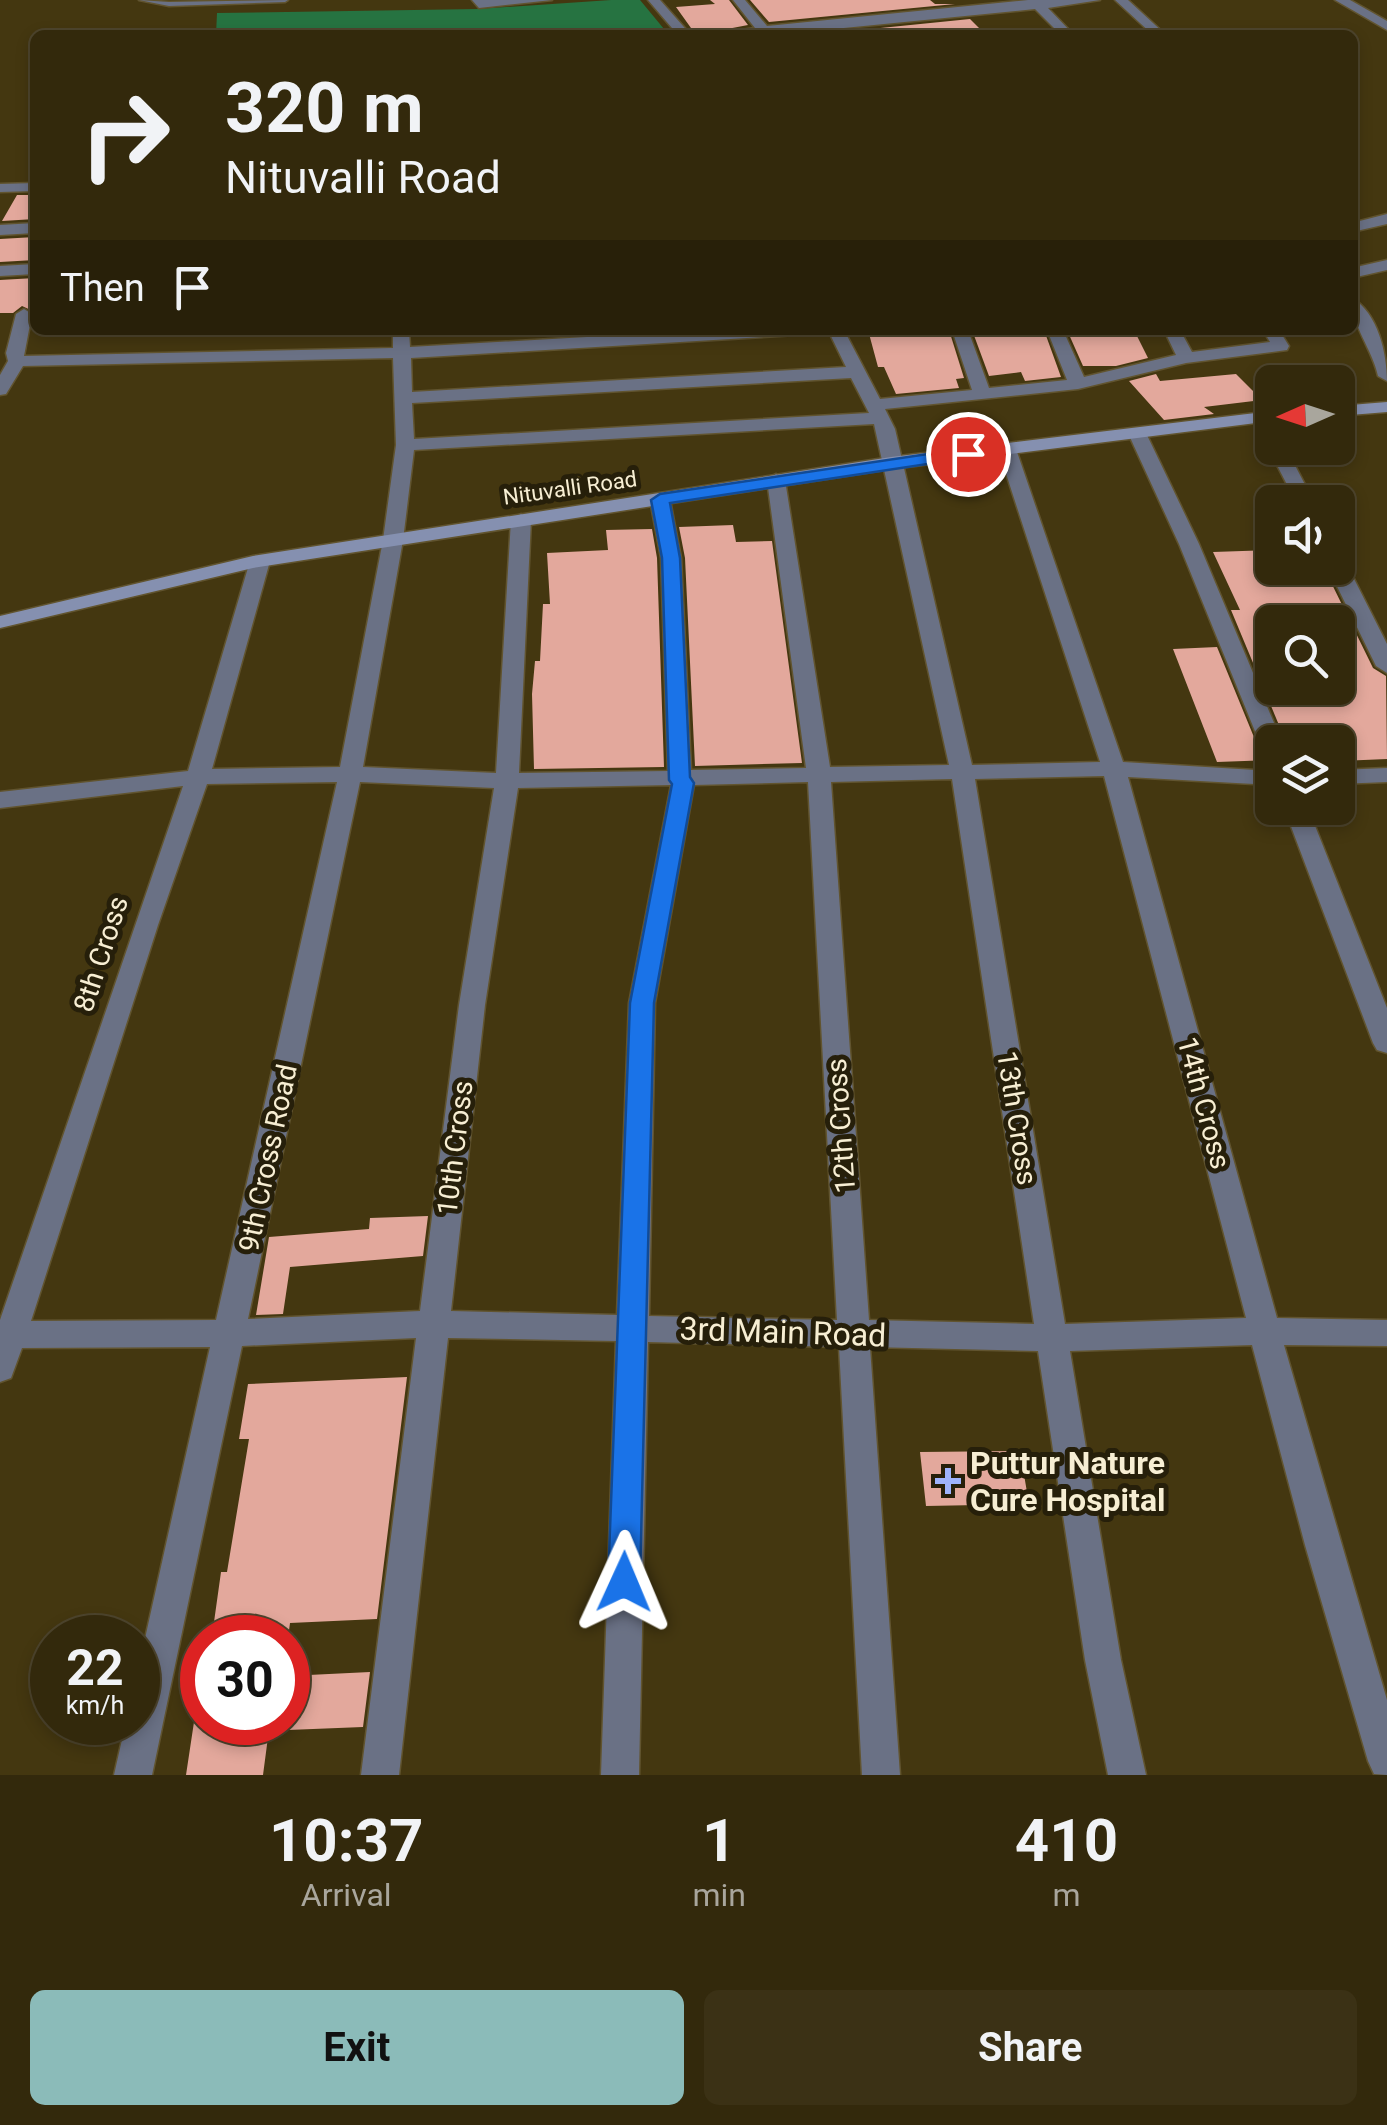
<!DOCTYPE html>
<style>
:root{--surface:#33290c;--page:#3b3115;--text:#f1f3f6;--muted:#a9a69d;--line:#4e452d;--accent:#8bbbb9}
body{margin:0;font-family:Roboto,sans-serif;background:var(--page);color:var(--text);height:100vh;display:flex;flex-direction:column;font-size:38px;white-space:nowrap}
*{box-sizing:border-box;margin:0}
p{font-size:32px;color:var(--muted)}
.icon{flex:none;width:55px;height:55px;fill:none;stroke:currentColor;stroke-width:2;stroke-linecap:round;stroke-linejoin:round}
.map{position:relative;height:1775px;overflow:hidden}
.details{display:flex;flex-direction:column;background:var(--surface);flex:1}
.details>*{flex:none}
.hud{position:absolute;left:30px;top:30px;width:1328px;height:305px;border-radius:15px;box-shadow:0 5px 15px #0003,0 0 0 2px var(--line);background:#33290c;color:var(--text);overflow:hidden}
.needle{width:65px;rotate:267deg}
.buttons{position:absolute;left:1255px;top:365px;display:grid;gap:20px}
.buttons a{display:grid;place-items:center;width:100px;height:100px;border-radius:15px;background:var(--surface);box-shadow:0 5px 15px #0003,0 0 0 2px var(--line);font-size:50px}
.speed{position:absolute;left:30px;top:1615px;display:flex;gap:20px;font-size:50px;font-weight:700;text-align:center}
.speed>*{display:grid;place-content:center;width:130px;height:130px;border-radius:50%;background:var(--surface);box-shadow:0 5px 15px #0003,0 0 0 2px var(--line);line-height:1}
.speed small{font-size:25px;font-weight:400}
.speed .limit{border:15px solid #d22;background:#fff;color:#111}
.pin{position:absolute;display:grid;place-items:center;width:85px;height:85px;color:#fff;margin:-42px;border:5px solid #fff;border-radius:50%;box-shadow:0 2px 10px #0007}
.me{position:absolute;width:110px;margin:-55px;rotate:1deg;stroke-linejoin:round;filter:drop-shadow(0 0 8px #0008)}
.turn{display:flex;align-items:center;gap:35px;height:210px;padding:0 30px;font-size:45px}
.turn .icon{width:130px;height:130px;stroke-width:2.5}
.turn b{display:block;font-size:70px;line-height:85px}
.then{display:flex;align-items:center;height:95px;padding:0 30px;background:#0003;gap:20px;font-size:38px}
.eta{display:flex;justify-content:space-evenly;align-items:center;height:170px;text-align:center}
.eta b{font-size:60px;font-weight:700;line-height:70px}
.primary-button{display:flex;gap:20px;margin-top:auto;padding:20px 30px}
.primary-button a{flex:1;height:115px;border-radius:15px;background:var(--accent);color:#111;font-size:40px;font-weight:700;line-height:115px;text-align:center}
.primary-button a+a{background:var(--page);color:var(--text)}
.map>svg:first-child{display:block}
</style>
<div class="map">
<svg width="1387" height="1775" viewBox="0 0 1387 1775">
<rect width="100%" height="100%" fill="#443710"/>
<path fill="#267341" d="M611 0H640L669 35H216L217 13 477 9Z"/>
<path fill="#e3a89c" fill-rule="evenodd" d="M710 0H729L748 25 696 35 676 7 715 4Z
M750 0H930L935 4H955L769 22Z
M970 19 986 35H811Z
M17 195H35V219L2 221Z
M35 237V260L0 262V239Z
M35 278V312L22 306 13 313H0V280Z
M868 330H949L964 378 956 379 959 388 896 394 884 367H878Z
M972 330H1044L1061 377 1025 381 1021 372 989 376Z
M1067 330H1134L1148 358 1116 366H1083Z
M1156 374 1160 381 1236 374 1262 400 1204 407 1214 414 1164 420 1129 381Z
M733 525 736 542 772 541 802 763 695 766 685 558 679 527Z
M652 529 657 558 664 767 534 769 532 694 535 661H540L543 604H550L547 553 608 550 606 530Z
M1272 550V568H1324L1373 668 1386 676 1387 759 1340 761 1338 742H1286L1231 610H1240L1213 552ZM1272 622H1338V688H1272Z
M1217 647 1258 747 1272 760 1217 762 1173 649Z
M428 1216 423 1256 290 1267 283 1314 256 1315 269 1237 369 1229 370 1218Z
M407 1377 377 1619 290 1623 288 1638H216L218 1622H214L221 1572H227L249 1439H239L248 1384Z
M1020 1451 1029 1504 926 1506 920 1452Z
M370 1672 363 1727 288 1730V1676Z
M194 1722H270L263 1775H186Z"/>
<g fill="none" stroke-linecap="round" stroke-linejoin="round">
<defs>
<path id="lane" d="M139 0 169 2 288 0 285 2 169 6Z"/>
<path id="street" d="M472 0H552L479 8Z
M648 0H660L691 35H678Z
M733 0H745L767 26 1028 0H1100L1048 8 1074 35H1061L1035 9 773 35H708L755 28Z
M1115 0H1128L1166 35H1153Z
M1335 0H1350L1387 21V30Z
M35 183V191L0 192V184Z
M1387 214V224L1352 232V223Z
M35 223V233L0 235V225Z
M1387 260V270L1352 278V268Z
M35 264V274L0 276V266Z
M1352 298C1378 313 1387 354 1387 381L1378 376C1372 348 1352 328 1352 298Z
M24 309 32 314 24 356 393 348V330H409L410 347 710 330H804L796 335 411 358 412 392 846 367 828 330H844L880 399 972 390 952 330H968L989 388 1067 380 1047 330H1063L1084 377 1176 355 1164 330H1180L1192 352 1270 342 1263 330H1279L1289 346 1287 350 1186 363 1078 389 885 409 895 429 972 765 1100 762 998 449 1007 443 1016 449 1123 762 1272 771V785L1128 777 1277 1318 1387 1320V1346L1284 1345 1387 1700V1775L1374 1774 1368 1761 1305 1545 1252 1345 1070 1351 1121 1660 1146 1775H1108L1085 1660 1038 1351 870 1347 900 1775H862L839 1347 648 1342 639 1775H601L616 1341 448 1338 399 1775H361L416 1338 242 1346 152 1775H114L126 1722H138V1670L210 1347 22 1348 11 1378 0 1382V1320L183 786 0 808V792L188 771 250 561 260 555 270 561 212 769 340 767 383 540 396 445 393 358 23 366 6 394 0 395V375L8 361 6 353 16 314ZM851 378 869 413 414 439 412 403ZM874 424 949 765 830 767 785 480 776 474 767 480 806 768 691 770 681 558 670 500 660 494 650 500 661 558 668 771 519 773 531 520 521 514 511 520 496 773 363 767 403 540 414 450ZM1104 776 1246 1318 1065 1324 975 779ZM952 779 1034 1324 869 1320 831 782ZM337 782 216 1320 31 1321 158 925 207 784ZM360 782 494 788 459 1005 420 1311 248 1319ZM808 782 837 1320 649 1316 655 1003 694 785ZM671 785 629 1003 617 1315 451 1311 485 1005 518 788Z
M1137 428 1146 433 1199 544 1282 742H1272V753L1261 746 1179 544 1128 433Z
M1270 444 1286 448 1314 502H1296L1268 448Z
M1338 561 1348 567 1387 644V673L1376 666 1328 568H1338Z
M1387 768V782L1338 784V770Z
M1284 808H1308L1387 1008V1053L1377 1050 1373 1043Z"/>
<path id="secondary" d="M1387 402V412L1338 416V406Z
M1272 411V421L891 469 253 568 0 628V616L253 556 891 457Z"/>
</defs>
<use href="#lane" stroke="#61542f" stroke-width="3"/>
<use href="#street" stroke="#61542f" stroke-width="3"/>
<use href="#secondary" stroke="#61542f" stroke-width="3"/>
<use href="#lane" fill="#6a7185" fill-rule="evenodd"/>
<use href="#street" fill="#6a7185" fill-rule="evenodd"/>
<use href="#secondary" fill="#8590b0" fill-rule="evenodd"/>
</g>
<path fill="#1a73e8" stroke="#114b97" stroke-width="2.5" d="M968 448 974 450V457L670 503 680 558 690 777 694 783 654 1003 640 1582 636 1592 624 1597 613 1592 608 1582 630 1003 672 784 669 780 662 558 651 500 660 494Z"/>
<path fill="#9eb3fd" stroke="#261f0a" stroke-width="4" d="M943 1466h10v10h10v10h-10v10h-10v-10h-10v-10h10z"/>
<g text-anchor="middle" dominant-baseline="central" stroke-width="10" stroke-linejoin="round" paint-order="stroke">
<g font-size="22" fill="#f7eed3" stroke="#261f0a">
<text transform="translate(570 488) rotate(-8)">Nituvalli Road</text>
</g>
<g font-size="28" fill="#f7eed3" stroke="#261f0a">
<text transform="translate(101 954) rotate(-72)">8th Cross</text>
<text transform="translate(1204 1103) rotate(75)">14th Cross</text>
<text transform="translate(1017 1118) rotate(81)">13th Cross</text>
<text transform="translate(841 1126) rotate(-94)">12th Cross</text>
<text transform="translate(455 1148) rotate(-83)">10th Cross</text>
<text transform="translate(268 1158) rotate(-78)">9th Cross Road</text>
</g>
<g font-size="32" fill="#f7eed3" stroke="#261f0a">
<text transform="translate(783 1332) rotate(2)">3rd Main Road</text>
</g>
<g font-size="32" font-weight="bold" fill="#f7eed3" stroke="#261f0a" text-anchor="start">
<text x="970" y="1463">Puttur Nature<tspan x="970" dy="37">Cure Hospital</tspan></text>
</g>
</g>
</svg>
<div class="buttons">
<a><svg class="needle" viewBox="-14 -14 28 28"><path d="M0-13l5 13h-10z" fill="#e53935"/><path d="M0 13l5-13h-10z" fill="#a9a69d"/></svg></a>
<a><svg class="icon" aria-label="sound" viewBox="0 0 24 24"><path d="M4 9h4l5-4v14l-5-4H4zM17 9q2 3 0 6"/></svg></a>
<a><svg class="icon" aria-label="search" viewBox="0 0 24 24"><circle cx="10" cy="10" r="6"/><path d="M15 15l6 6"/></svg></a>
<a><svg class="icon" aria-label="layers" viewBox="0 0 24 24"><path d="M12 4l9 5-9 5-9-5zM3 14l9 5 9-5"/></svg></a>
</div>
<div class="speed"><div>22<small>km/h</small></div><div class="limit">30</div></div>
<div class="pin" style="left:968px;top:454px;background:#d93025"><svg class="icon" aria-label="arrive" viewBox="0 0 24 24"><path d="M6 21V4h12l-3 4 3 4H6"/></svg></div>
<svg class="me" style="left:624px;top:1582px" viewBox="-20 -20 40 40"><path d="M0-17L14 15 0 8-14 15z" fill="#1a73e8" stroke="#fff" stroke-width="4"/></svg>
<div class="hud">
<div class="turn"><svg class="icon" aria-label="right" viewBox="0 0 24 24"><path d="M7 20v-9h11M14 6l5 5-5 5"/></svg><div><b>320 m</b>Nituvalli Road</div></div>
<div class="then">Then<svg class="icon" aria-label="arrive" viewBox="0 0 24 24"><path d="M6 21V4h12l-3 4 3 4H6"/></svg></div>
</div>
</div>
<section class="details">
<div class="eta">
<div><b>10:37</b><p>Arrival</p></div>
<div><b>1</b><p>min</p></div>
<div><b>410</b><p>m</p></div>
</div>
<div class="primary-button"><a>Exit</a><a>Share</a></div>
</section>
